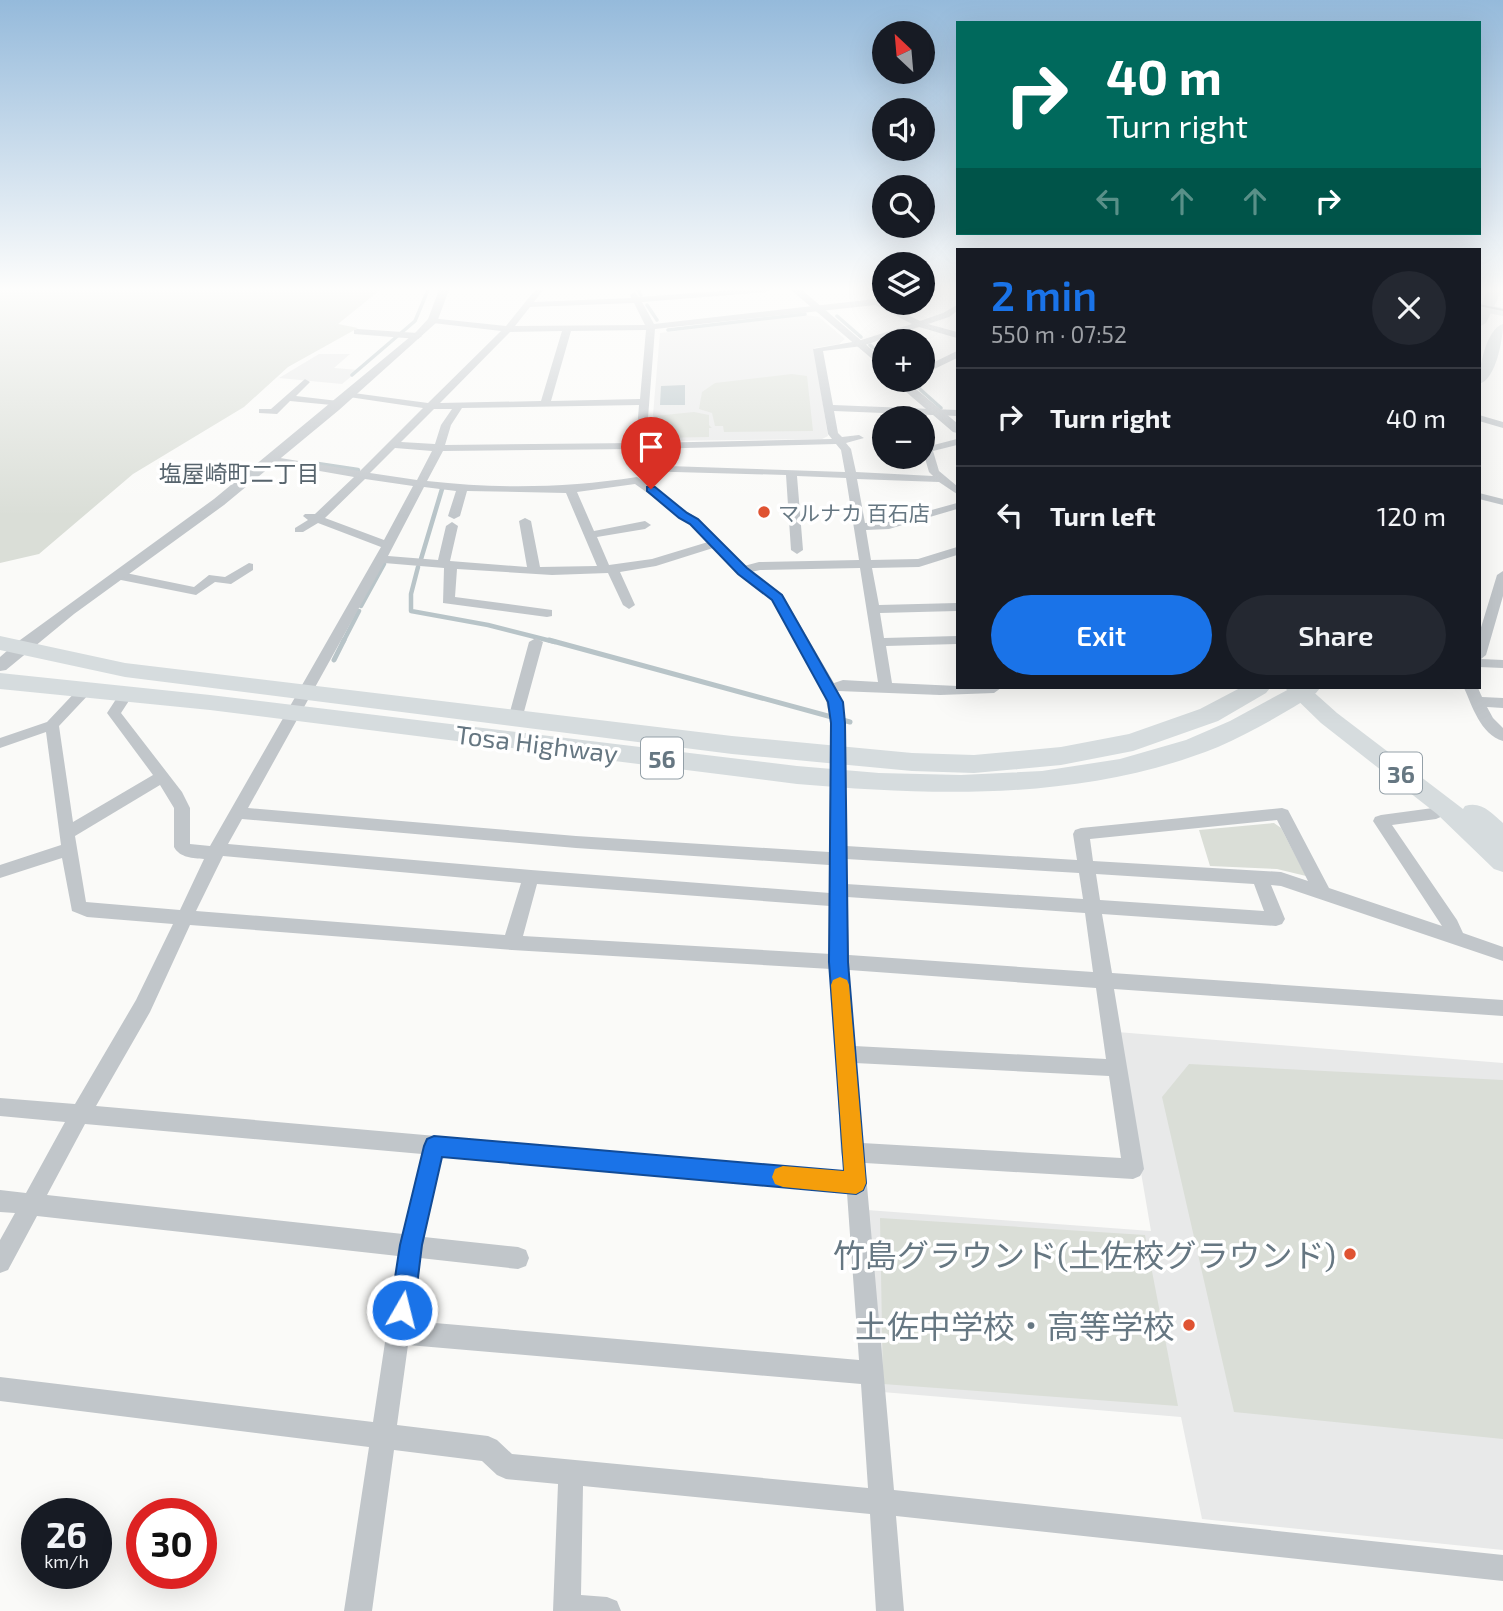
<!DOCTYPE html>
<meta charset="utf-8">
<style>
:root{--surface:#171b24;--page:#242831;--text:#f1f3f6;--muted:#9ea1a6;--line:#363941;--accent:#1a73e8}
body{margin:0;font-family:"Exo 2","Noto Sans JP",sans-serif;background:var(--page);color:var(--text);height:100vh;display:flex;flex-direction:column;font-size:26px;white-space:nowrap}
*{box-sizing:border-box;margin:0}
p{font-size:23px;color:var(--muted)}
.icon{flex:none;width:38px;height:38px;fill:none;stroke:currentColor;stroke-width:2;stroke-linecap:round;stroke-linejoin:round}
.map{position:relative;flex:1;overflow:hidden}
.details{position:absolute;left:956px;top:248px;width:525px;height:441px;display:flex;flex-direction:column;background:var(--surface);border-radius:0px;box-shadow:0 7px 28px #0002}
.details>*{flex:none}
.banner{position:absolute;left:956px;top:21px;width:525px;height:214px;border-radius:0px;box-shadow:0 7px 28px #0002;background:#00695c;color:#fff;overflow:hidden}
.needle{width:46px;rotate:334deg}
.buttons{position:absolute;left:872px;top:21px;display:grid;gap:14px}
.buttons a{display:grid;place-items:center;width:63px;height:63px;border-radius:50%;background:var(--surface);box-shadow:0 7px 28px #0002;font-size:35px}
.speed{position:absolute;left:21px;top:1498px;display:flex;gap:14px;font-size:35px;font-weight:700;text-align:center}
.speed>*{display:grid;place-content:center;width:91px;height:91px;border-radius:50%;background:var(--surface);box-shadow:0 7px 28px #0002;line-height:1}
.speed small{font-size:18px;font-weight:400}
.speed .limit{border:10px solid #d22;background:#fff;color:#111}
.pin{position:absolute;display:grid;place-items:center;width:60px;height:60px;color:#fff;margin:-72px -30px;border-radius:50% 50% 50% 0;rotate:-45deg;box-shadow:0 0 7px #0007}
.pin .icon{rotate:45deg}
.me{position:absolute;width:77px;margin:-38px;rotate:8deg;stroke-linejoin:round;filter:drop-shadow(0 0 5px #0008)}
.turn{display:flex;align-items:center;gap:24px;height:147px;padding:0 35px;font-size:32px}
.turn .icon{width:91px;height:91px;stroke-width:2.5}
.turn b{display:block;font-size:49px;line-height:60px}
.lanes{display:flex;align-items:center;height:66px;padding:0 35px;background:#0003;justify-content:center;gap:35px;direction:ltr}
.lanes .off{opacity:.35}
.round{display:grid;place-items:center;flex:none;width:74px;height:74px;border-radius:37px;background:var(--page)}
.overview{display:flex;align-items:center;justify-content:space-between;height:119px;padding:0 35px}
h1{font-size:42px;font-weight:600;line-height:52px;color:var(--accent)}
.action{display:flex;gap:14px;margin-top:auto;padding:14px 35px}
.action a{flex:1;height:80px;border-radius:42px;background:var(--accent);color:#fff;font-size:28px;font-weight:600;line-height:80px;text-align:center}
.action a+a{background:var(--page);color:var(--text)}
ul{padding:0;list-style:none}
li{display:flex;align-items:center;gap:21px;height:98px;padding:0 35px;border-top:2px solid var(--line)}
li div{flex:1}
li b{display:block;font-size:26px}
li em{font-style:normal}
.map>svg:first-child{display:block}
</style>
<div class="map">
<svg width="1503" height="1611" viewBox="0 0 1503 1611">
<rect width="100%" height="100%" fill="#fafaf8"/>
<path fill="#e8e9e9" d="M806 315 819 317 845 339 839 344 814 348 828 436 822 439 659 441 651 438 660 333Z
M319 354H350L334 368 359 370 342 384 279 378Z
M1117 1032 1503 1063V1550L1202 1519 1181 1417 882 1392 867 1210 1151 1231Z"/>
<path fill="#daded7" d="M0 290H380L338 324 358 328 288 367 244 407 133 474 39 554 0 563Z
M792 374 807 376 813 431 724 432 723 426H715L712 413 699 409 702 392 715 383Z
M694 412 709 415V425L712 428H709V437L652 438 654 416Z
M1274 823 1281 828 1306 876 1277 869 1210 866 1199 830Z
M1189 1064 1503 1080V1439L1234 1412 1162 1097Z
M880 1218 1145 1235 1178 1406 883 1384Z"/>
<path fill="#b8c4c8" d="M685 385V405H660L661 386Z"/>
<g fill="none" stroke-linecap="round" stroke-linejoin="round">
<path stroke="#b8c4c8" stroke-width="3.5" d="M638 290 641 295
M647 305 657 320
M837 316 861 337
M668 330 805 314
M870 345 884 357
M352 375 415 321 428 290
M912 382 941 408"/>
<path stroke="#b8c4c8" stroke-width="4.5" d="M318 464 358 470
M421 559 442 489
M418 567 411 594V611L488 625 555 642
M361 606 384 564
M343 642 359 611"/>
<path stroke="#b8c4c8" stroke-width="5" d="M549 640 850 722
M334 660 344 640"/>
<path fill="#c1c6ca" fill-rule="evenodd" d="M535 290H543L534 302 631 298 630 295 634 292 639 297 734 290H770L766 292 642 302 654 324 884 298V303L920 321 943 313 957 305V311L949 317 928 324 957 332V338L919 327 862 346 823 351 833 405 957 410V416L834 411 838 433 842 437 859 435 864 438 846 443 851 449 856 472 933 476 929 472 922 448 957 439V445L933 451 939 471 957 486V494L939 482 857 479 865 523 888 522 957 503V509L889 529 866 530 871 560 918 559 957 547V555L919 567 872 568 879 605 957 603V611L880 613 884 638 957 636V644L886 646 892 683 1001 688 994 693 940 695 838 691 845 723 846 846 1077 860 1073 834 1075 830 1081 828 1282 808 1288 810 1329 888 1442 926 1373 821 1375 817 1381 815 1433 808 1446 802 1454 808 1452 812 1436 819 1392 825 1457 920 1463 933 1503 947V961L1281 886 1271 885 1285 919 1282 924 1276 926 1102 914 1112 973 1503 1000V1016L1114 989 1144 1169 1140 1176 1133 1179 865 1163 894 1490 1503 1555V1581L896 1516 904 1611H876L870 1514 583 1486 581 1595 607 1597 617 1601 621 1611H553L558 1484 506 1479 497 1475 482 1461 394 1450 372 1611H344L369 1447 0 1401V1377L373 1422 398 1256 37 1216 8 1270 0 1273V1240L15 1213 0 1212V1190L26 1193 65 1122 0 1116V1098L75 1104 136 1000 173 924 87 917 72 911 62 858 0 878V865L61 845 46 732 0 748V738L47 722 81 686H91L93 689 91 692 59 726 73 822 153 775 107 713 122 690H132L134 693 121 713 182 792 190 808V844L210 846 381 547 318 523 303 532H295V528L308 520 303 516 305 514H315L354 477 274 463 269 460 274 457 360 471 423 408 349 397 344 394 346 392 428 403 501 331 433 323 429 320 430 318 506 326ZM634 303 645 325 515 326 530 307ZM875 305 912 324 858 341 813 349 828 434 832 439 646 443 655 329ZM646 330 640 399 551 401 571 331ZM562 331 541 401 440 403 510 332ZM639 405 636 443 445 445 451 425 462 408ZM434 409H452L441 425 435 444 401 442ZM836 444 841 450 845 472 639 465 634 468 639 471 786 475 791 550 797 554 803 550 797 476 846 478 859 560 759 562 744 566 698 519 637 477C566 488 498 489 427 481L443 451 635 449V456L640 459 645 456 646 449ZM395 448 432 451 417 480 370 473ZM365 479 413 486 384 540 325 518ZM635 484 690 523 708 542 652 559 609 565 597 537 645 529 651 525 645 521 594 531 577 492ZM424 487 456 491 448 516 454 519 460 516 467 491 566 493 597 566 540 567 531 521 525 518 519 521 527 567 450 561 458 526 452 522 446 526 438 560 388 556ZM713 548 738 574 772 599 823 688 831 723 829 852 576 836 248 808 384 563 444 568 443 603 547 617 552 616V610L455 597 457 569 552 575 608 573 623 605 629 609 635 605 620 572 656 566ZM860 568 878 682 843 680 834 683 782 594 751 572 760 570ZM160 785 174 808V847C180 858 193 858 204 859L180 910 86 902 75 836ZM242 819 576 848 829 865 830 893 531 870 228 844ZM1277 820 1308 881 1281 872 1093 861 1090 839ZM223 856 521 883 505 935 196 911ZM846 859 1079 873 1083 899 846 884ZM1096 874 1254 884 1264 911 1100 900ZM537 884 830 906 831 954 523 936ZM847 897 1085 913 1093 972 849 955ZM190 925 512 950 831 969 841 1152 845 1172 96 1106 150 1012ZM849 970 1096 988 1106 1059 854 1046ZM855 1063 1109 1076 1121 1158 862 1143ZM85 1124 422 1154 403 1234 47 1195ZM442 1156 847 1193 859 1360 412 1321 420 1258 518 1269 526 1266 529 1258 526 1250 518 1247 424 1237ZM408 1345 861 1384 868 1488 512 1454 497 1440 488 1436 397 1425Z
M357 329 418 333 422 336 418 339 354 334V330Z
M957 351V358L922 375V368Z
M305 379 310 382 296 396 338 401 342 402V406L290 401 277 414 259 413V409H271Z
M1479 415 1503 422V428L1479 421Z
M1479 493 1503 499V505L1479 499Z
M249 563 253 564V570L231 584 215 582 196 595 121 580 115 576 121 572 194 587 209 575 225 577Z
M1503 571V596L1486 655 1481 659 1503 660V668L1479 667V634L1497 575Z
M536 638 543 642 522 719 515 724 508 719 529 642Z
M1464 688H1478L1482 697 1503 698V708L1487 707 1493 718 1503 728V741C1480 734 1472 705 1464 688Z"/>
<path fill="#c1c6ca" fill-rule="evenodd" d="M439 290H449L437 322 339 410 224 505 74 614 6 670 0 671V657L16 643 214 499 416 332 428 319Z
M791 290H802L884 360V369Z
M892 380H905L957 423V433L953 432Z"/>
<path fill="#d6dcde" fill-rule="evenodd" d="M1479 303 1503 308V316L1479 311Z
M1285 688H1309L1337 713 1463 809 1465 806C1482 801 1491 813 1503 823V872L1494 869 1437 814 1321 723Z"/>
<path fill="#d6dcde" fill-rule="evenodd" d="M1488 290H1502L1486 323 1479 327V309Z
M1503 324C1503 339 1496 380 1479 384 1479 368 1486 329 1503 324Z
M0 636 125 663 732 736 912 753 974 755 1061 747 1129 734 1200 709 1240 688H1270L1266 693 1218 721 1133 751 1061 765 974 773 912 771 732 754 125 677 0 650Z
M0 673 210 695 797 766 879 773 961 775 1042 771 1120 759 1186 740 1230 721 1291 688H1320L1316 693C1285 713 1252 732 1218 747 1084 801 938 796 797 784L210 710 0 689Z"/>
<path stroke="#a1a9ae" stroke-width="2" d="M1479 305 1503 310"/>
</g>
<linearGradient id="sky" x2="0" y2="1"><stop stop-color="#95badb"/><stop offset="0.56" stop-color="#fdfdfc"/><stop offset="1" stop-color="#fdfdfc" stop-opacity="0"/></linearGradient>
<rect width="1503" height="516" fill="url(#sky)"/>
<path fill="#1a73e8" stroke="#114b97" stroke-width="2" d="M647 487H655L687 513 698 519 747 568 782 595 843 702 845 723 848 962 866 1183 863 1190 856 1194 442 1157 422 1245 414 1310 410 1318 402 1322 394 1318 390 1310 400 1245 424 1146 427 1139 434 1136 844 1171 829 962 831 723 828 702 772 600 738 574 690 524 679 518 647 491Z"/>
<path fill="#f59e0b" d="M840 977 847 980 849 985 866 1183 863 1190 856 1194 783 1187 775 1184 772 1177 775 1169 783 1166 844 1171 831 985 833 980Z"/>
<g fill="#df5332" stroke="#fff" stroke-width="2.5">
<circle cx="764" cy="512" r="7"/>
<circle cx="1350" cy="1254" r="7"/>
<circle cx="1189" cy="1325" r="7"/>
</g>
<g text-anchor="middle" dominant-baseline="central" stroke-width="7" stroke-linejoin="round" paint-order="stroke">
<g font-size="21" fill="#667782" stroke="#fff" text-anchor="start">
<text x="778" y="512">マルナカ 百石店</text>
</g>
<g font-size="23" fill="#57646d" stroke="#fff">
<text x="239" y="473">塩屋崎町二丁目</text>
</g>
<g fill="#fff" stroke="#94a0a8" stroke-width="2">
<rect x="641" y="737.5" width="42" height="41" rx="5"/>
<rect x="1380" y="752.5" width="42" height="41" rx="5"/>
</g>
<g font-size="24" font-weight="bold" fill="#667782">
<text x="662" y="758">56</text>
<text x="1401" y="773">36</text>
</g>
<g font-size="26" fill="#667782" stroke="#fff">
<text transform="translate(537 743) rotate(7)">Tosa Highway</text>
</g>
<g font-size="32" fill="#667782" stroke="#fff" text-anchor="end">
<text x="1336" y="1254">竹島グラウンド(土佐校グラウンド)</text>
<text x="1175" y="1325">土佐中学校・高等学校</text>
</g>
</g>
</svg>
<div class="buttons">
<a><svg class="needle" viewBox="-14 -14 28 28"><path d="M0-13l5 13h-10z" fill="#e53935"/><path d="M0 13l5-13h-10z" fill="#9ea1a6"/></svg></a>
<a><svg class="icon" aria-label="sound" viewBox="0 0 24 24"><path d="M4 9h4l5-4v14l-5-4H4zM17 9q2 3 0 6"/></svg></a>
<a><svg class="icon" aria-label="search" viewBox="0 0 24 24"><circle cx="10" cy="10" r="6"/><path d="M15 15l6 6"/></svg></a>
<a><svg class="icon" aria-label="layers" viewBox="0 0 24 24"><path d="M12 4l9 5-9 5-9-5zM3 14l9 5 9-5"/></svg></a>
<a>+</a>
<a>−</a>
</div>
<div class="speed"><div>26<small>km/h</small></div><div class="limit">30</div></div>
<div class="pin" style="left:651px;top:489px;background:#d93025"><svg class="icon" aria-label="arrive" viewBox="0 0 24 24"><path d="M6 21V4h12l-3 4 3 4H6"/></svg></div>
<svg class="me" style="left:402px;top:1310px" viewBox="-20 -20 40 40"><circle r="17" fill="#1a73e8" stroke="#fff" stroke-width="3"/><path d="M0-11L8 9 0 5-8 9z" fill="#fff"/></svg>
<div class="banner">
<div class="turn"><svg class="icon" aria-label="right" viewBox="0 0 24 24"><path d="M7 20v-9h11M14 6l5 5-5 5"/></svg><div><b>40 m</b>Turn right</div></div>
<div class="lanes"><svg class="icon off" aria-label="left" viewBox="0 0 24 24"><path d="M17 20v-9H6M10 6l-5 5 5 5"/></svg><svg class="icon off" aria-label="ahead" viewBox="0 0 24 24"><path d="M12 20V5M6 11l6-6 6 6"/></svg><svg class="icon off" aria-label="ahead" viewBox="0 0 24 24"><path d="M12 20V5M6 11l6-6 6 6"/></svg><svg class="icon" aria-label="right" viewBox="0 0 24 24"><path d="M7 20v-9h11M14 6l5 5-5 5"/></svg></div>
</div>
<section class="details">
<div class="overview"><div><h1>2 min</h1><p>550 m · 07:52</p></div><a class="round"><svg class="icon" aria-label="close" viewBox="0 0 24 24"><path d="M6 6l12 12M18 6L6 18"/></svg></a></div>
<ul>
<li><svg class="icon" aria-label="right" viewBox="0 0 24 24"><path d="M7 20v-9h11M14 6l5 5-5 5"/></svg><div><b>Turn right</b></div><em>40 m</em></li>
<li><svg class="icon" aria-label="left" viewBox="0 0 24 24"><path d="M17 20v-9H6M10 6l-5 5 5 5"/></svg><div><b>Turn left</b></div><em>120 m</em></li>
</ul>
<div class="action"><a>Exit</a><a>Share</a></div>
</section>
</div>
